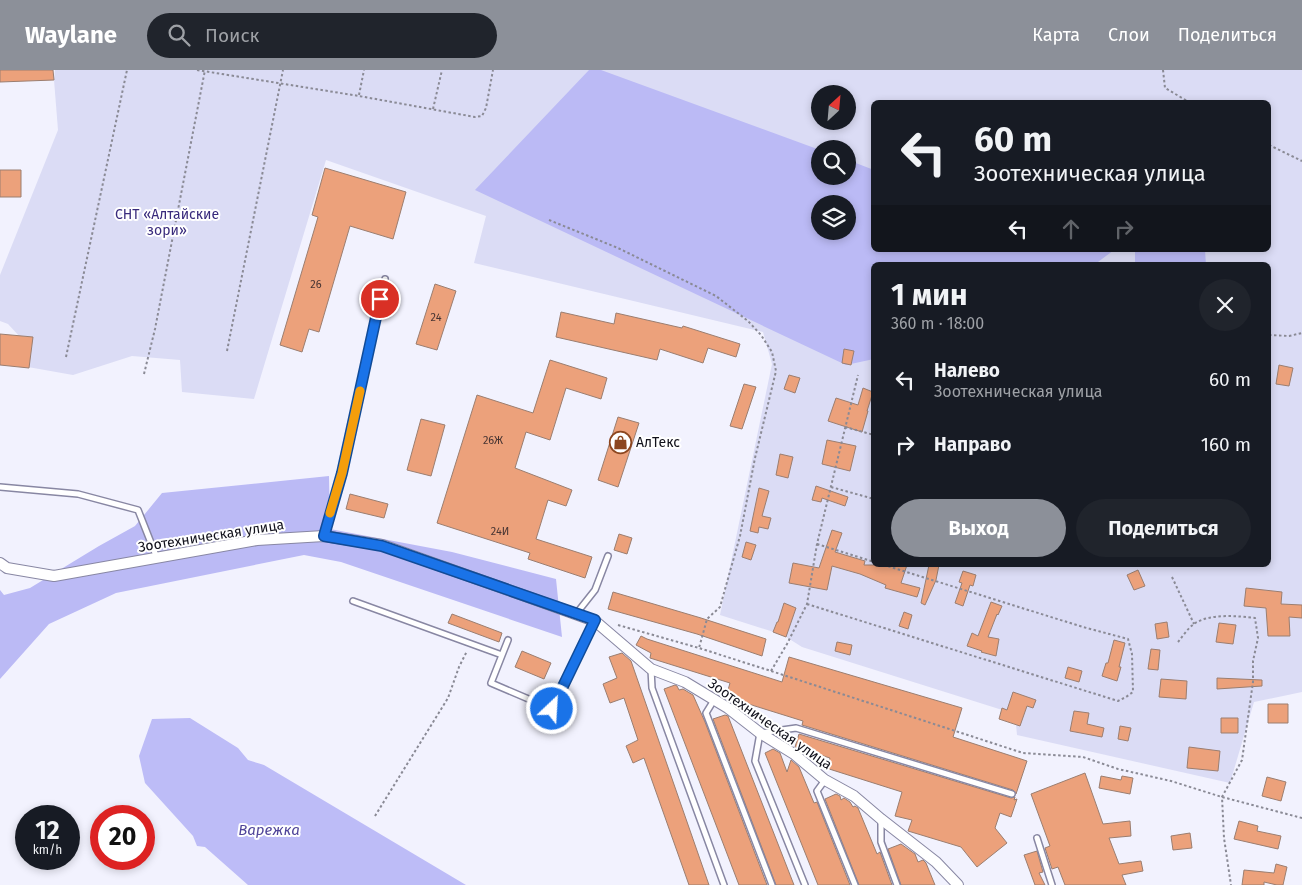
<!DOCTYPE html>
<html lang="ru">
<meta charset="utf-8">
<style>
:root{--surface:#171b24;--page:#20242c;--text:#f1f3f6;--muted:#9ea1a6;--accent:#8c9099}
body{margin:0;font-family:"Fira Sans",sans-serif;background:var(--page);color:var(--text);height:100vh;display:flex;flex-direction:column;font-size:19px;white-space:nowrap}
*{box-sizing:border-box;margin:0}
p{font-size:16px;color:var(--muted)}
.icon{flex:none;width:28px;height:28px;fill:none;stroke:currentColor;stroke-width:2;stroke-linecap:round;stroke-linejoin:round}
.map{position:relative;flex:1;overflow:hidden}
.drawer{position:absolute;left:871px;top:192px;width:400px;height:305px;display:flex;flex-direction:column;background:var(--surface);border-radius:8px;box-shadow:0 2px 8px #0003}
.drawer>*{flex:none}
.top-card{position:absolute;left:871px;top:30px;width:400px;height:152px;border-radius:8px;box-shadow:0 2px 8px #0003;background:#171b24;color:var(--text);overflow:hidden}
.needle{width:32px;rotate:26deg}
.buttons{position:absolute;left:811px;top:15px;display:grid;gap:10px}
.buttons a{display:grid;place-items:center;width:45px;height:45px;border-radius:50%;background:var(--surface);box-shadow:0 2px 8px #0003;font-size:25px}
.speed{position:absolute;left:15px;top:735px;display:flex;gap:10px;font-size:25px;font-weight:700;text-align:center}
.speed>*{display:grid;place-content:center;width:65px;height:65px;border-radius:50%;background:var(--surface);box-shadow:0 2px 8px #0003;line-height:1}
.speed small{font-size:12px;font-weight:400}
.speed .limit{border:8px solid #d22;background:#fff;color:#111}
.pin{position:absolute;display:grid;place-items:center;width:42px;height:42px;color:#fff;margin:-21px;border:2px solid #fff;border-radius:50%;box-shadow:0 1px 5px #0007}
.me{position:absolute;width:55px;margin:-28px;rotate:25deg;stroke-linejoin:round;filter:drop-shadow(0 0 4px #0008)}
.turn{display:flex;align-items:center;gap:18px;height:105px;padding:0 20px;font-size:22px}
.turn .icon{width:65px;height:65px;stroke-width:2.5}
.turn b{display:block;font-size:35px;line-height:42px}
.lanes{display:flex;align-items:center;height:48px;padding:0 20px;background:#0003;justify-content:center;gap:25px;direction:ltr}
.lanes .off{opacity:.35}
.round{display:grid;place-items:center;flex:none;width:52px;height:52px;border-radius:26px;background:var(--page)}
.overview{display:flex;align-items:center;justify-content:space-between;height:85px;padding:0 20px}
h1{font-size:30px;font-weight:700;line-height:38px}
.button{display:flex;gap:10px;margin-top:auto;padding:10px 20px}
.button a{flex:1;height:58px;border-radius:30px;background:var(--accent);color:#fff;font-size:20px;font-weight:700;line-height:58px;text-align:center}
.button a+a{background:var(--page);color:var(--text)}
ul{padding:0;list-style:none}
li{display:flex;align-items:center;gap:15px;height:65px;padding:0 20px}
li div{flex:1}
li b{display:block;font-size:19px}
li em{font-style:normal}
header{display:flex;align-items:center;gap:30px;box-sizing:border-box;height:70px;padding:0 25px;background:var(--accent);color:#fff}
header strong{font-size:24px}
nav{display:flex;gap:28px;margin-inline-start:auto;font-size:18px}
.search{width:350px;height:45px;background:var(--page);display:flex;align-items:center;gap:12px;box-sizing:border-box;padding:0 18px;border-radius:28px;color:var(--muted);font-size:19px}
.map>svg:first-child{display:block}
</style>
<header>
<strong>Waylane</strong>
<div class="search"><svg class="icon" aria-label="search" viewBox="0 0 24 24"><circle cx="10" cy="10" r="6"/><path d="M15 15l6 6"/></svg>Поиск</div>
<nav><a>Карта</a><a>Слои</a><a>Поделиться</a></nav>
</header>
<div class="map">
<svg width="1302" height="815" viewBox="0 0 1302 815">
<rect width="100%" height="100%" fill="#f2f2fe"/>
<path fill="#dbdcf5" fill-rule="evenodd" d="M55 0H1302V622L1254 632 1230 713 1017 665 1015 644 802 577 783 565 720 545 772 294 763 262 474 193 486 146 326 90 254 329 182 322 180 290 132 286 73 305 11 294 21 268 8 254 0 251V205L58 60 54 10ZM820 24H848V51H820ZM874 32H1269V180H874ZM820 79H848V106H820ZM820 134H848V161H820ZM874 195H1269V495H874Z"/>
<path fill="#bbbaf5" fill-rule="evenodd" d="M589 0H601L820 80V106H848V90L874 100V180H1114L1094 195H874V289L846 295 475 120ZM820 134H848V161H820Z
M1135 180H1205L1206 195H1135Z
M329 406 330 459 452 482 556 509 562 567 341 492 304 485 116 523 49 554 0 609V520L4 525 30 518 99 476 135 456 162 423Z"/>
<path fill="#bdbcf7" d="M190 648 238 678 248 690 264 695 466 815H248L205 777 197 776 193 766 145 713 139 686 152 649Z"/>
<path fill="#eca17b" stroke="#9b7e70" d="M0 0H53L54 10 0 12Z
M325 98 406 122 393 169 350 156 319 262 309 259 302 282 280 275 318 147 312 145Z
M0 100H21V127H0Z
M435 214 456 221 437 280 416 274Z
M561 242 614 254 616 243 682 258 683 256 740 274 736 287 708 278 703 293 660 279 657 290 556 267Z
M0 264 33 267 29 298 0 295Z
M844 279 854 281 851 295 842 293Z
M550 290 607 308 601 329 566 318 550 370 526 362 515 398 572 420 566 436 548 430 536 469 592 487 585 508 528 489 530 483 437 453 477 325 533 343Z
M1279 295 1293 298 1289 316 1276 314Z
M789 305 800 308 795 323 784 319Z
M744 314 756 317 742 359 730 356Z
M863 318 873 322 867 341H868L862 362 828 351 836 328 858 335Z
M618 347 639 353 618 417 598 410Z
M421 349 445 355 431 406 407 400Z
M827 370 856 376 850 401 822 394Z
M780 384 793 387 788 408 776 405Z
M816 416 848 427 845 436 822 428 821 432 812 430Z
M759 418 769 421 762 446 771 448 768 459 759 457 758 463 750 461Z
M350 424 388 434 384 448 346 439Z
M832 460 842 463 835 482 865 491 864 495H907L901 513 920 518 917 527 885 518 886 515 860 504 832 496 827 520 789 513 793 493 819 498Z
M619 464 632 468 627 484 614 480Z
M746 472 756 475 751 490 742 487Z
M929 495H939L936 510 925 535 921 533Z
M1138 500 1145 516 1134 520 1127 505Z
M963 501 976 505 973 516 970 515 963 536 955 533 962 513 959 512Z
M1246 518 1282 522 1281 534 1302 535V548L1289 547 1290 566H1268L1266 538 1244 536Z
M613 522 701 548 766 569 762 586 697 564 608 539Z
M991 532 1002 536 998 545 997 544 988 567 999 569 996 586 981 582 982 581 967 576 972 563 978 566Z
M784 533 796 538 786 567 773 562 777 552H778Z
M904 542 912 545 908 559 899 556Z
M452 544 502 563 499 572 448 553Z
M1167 552 1169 567 1157 569 1155 554Z
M1219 553 1236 555 1233 574 1216 572Z
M641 566 647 569 782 612 789 587 962 638 953 667 1027 691 1016 724 1013 720 802 655 803 651 726 627 730 613 650 588 651 583 636 575Z
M1114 570 1125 573 1119 597H1121L1117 611 1102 606 1106 593H1108Z
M837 572 852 575 850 585 835 581Z
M1151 579 1160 580 1158 600 1148 599Z
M522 581 551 593 544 609 515 597Z
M622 583 631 591 709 815H689L644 688 633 693 626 676 638 670 624 628 610 633 603 614 617 608 609 587Z
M1068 597 1082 601 1079 612 1065 608Z
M1217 608 1262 610V616L1217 619Z
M1161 609 1187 611 1186 629 1159 627Z
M675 615 677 616 679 620 683 619 693 625 705 652 767 815H739L664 619Z
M1013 622 1036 630 1033 638 1027 636 1020 656 999 649 1002 638 1007 640Z
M1268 634H1288V653H1268Z
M1074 641 1089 643 1087 654 1104 658 1102 667 1070 661Z
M725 645 728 646 794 815H776L713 649Z
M1221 648H1238V663H1221Z
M1120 656 1131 658 1128 671 1118 669Z
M799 664 1011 728 1015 727 1014 730 1017 729 1011 747 1000 743 995 758 1007 773 977 797 961 777 908 761 912 750 895 746 902 722 826 698 830 688 795 677Z
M1189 677 1220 681 1218 701 1187 698Z
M773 679 780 683 787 702 791 690 799 697 814 733 817 732 850 815H818L765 683Z
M1085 703 1103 754 1130 751 1131 766 1109 768 1119 794 1141 791 1143 801 1122 805 1126 815H1065L1058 797 1052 799 1045 778 1050 776 1031 724Z
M1101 706 1121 710 1122 706 1133 708 1130 724 1099 718Z
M1267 707 1286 712 1281 731 1262 726Z
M836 724 840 726 841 730 844 728 850 732 853 737 855 736 858 738 877 784 880 782 892 815H859L825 729Z
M1239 751 1258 756 1257 761 1281 766 1278 779 1234 769Z
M1190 763 1192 778 1173 780 1171 766Z
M901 774 915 784 918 792 923 790 926 793 935 815H901L888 779Z
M1037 781 1043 802 1039 803 1045 815H1035L1024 785Z
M1276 794 1287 797 1283 815H1277L1264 812V815H1242L1244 800 1274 803Z"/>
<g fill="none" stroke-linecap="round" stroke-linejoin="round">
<defs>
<path id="lane" d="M0 417 78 424 138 440 157 488
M324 466 342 403 385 209
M353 531 502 585
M576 544 595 520 608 486
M508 570 491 613 552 639 595 551
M651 599 652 618 724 815
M714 630 706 643 772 815
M825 710 817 721 855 815
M881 750V772L897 815
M1037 768 1052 815
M805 815 755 691 760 663 796 658 1012 724"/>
<path id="street" d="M0 493 7 498 54 506 257 470 324 466 382 475 595 551 651 599 685 612 728 638 760 663 794 684 825 710 854 726 881 749 936 792 958 815"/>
</defs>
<use href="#lane" stroke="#8887a3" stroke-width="8"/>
<use href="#street" stroke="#8887a3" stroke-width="12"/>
<path stroke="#8a8a95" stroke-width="2" stroke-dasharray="2.5 2.5" stroke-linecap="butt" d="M197 0 359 26 475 47 482 46 486 38 493 0
M1163 0 1165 18 1189 32
M359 25 364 0
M433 39 442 0
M1269 75 1302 91
M549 150 618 178 716 226 748 251 761 265 772 282 776 301 755 388 740 466 720 537 707 549 699 578
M1055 195 1058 191
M1269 265 1289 266 1302 263
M227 281 283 0
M66 287 127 0
M144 304 155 259 205 0
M845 357 874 365
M831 417 874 429
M817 474 874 492
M1172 507 1194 554
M807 534 1118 631 1126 627 1133 622 1132 584 1128 569 1083 557 884 495
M618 555 632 559 699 578 771 601 1023 683 1083 687 1118 699 1171 711 1222 727 1302 748
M1178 572C1183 566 1188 558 1194 554 1209 543 1238 546 1255 548L1258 568 1253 591V612L1242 690 1222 727 1224 768 1231 815
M771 601 787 574 807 534 817 474 858 305
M375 746 448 628 459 597 467 581"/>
<use href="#lane" stroke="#fff" stroke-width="5"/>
<use href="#street" stroke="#fff" stroke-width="10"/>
</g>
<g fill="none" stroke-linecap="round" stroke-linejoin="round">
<defs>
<path id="route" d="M380 229 342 403 324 466 382 476 595 550 552 639"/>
</defs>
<use href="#route" stroke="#114b97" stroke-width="12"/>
<use href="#route" stroke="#1a73e8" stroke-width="9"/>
<path stroke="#f59e0b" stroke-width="9" d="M330 443 342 403 360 321"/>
</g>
<defs>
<symbol id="shop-ring" viewBox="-11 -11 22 22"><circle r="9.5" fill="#fff" stroke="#8c461f" stroke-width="1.5"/><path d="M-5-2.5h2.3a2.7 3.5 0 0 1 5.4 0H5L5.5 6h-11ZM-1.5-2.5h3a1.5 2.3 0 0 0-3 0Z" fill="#8c461f"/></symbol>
</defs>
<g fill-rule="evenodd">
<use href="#shop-ring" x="608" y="360" width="25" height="25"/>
</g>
<g text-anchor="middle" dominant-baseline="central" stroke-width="4" stroke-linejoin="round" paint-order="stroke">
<g font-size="11" fill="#483533">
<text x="316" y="214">26</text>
<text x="436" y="247">24</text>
<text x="493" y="370">26Ж</text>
<text x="500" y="461">24И</text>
</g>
<g font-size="14" fill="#382a7c" stroke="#fff">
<text x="167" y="144">СНТ «Алтайские<tspan x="167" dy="16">зори»</tspan></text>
</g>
<g font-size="14" fill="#11111b" stroke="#fff" text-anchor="start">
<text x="636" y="372">АлТекс</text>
</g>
<g font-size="14" fill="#11111b" stroke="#fff">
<text transform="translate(211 466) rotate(-9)">Зоотехническая улица</text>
<text transform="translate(770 654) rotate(35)">Зоотехническая улица</text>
</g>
<g font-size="15" font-style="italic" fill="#4f4499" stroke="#fff">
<text x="269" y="760">Варежка</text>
</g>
</g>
</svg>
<div class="buttons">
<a><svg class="needle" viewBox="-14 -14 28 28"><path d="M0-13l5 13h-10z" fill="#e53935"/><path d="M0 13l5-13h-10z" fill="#9ea1a6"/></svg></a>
<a><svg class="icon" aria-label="search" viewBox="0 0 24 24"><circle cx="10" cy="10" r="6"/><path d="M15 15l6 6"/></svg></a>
<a><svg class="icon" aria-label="layers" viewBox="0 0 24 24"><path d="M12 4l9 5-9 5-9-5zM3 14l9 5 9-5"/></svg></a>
</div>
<div class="speed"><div>12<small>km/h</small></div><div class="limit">20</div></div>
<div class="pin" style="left:380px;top:229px;background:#d93025"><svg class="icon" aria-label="arrive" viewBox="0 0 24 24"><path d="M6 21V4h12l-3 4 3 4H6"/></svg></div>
<svg class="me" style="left:552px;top:639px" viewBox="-20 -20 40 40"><circle r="17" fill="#1a73e8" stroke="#fff" stroke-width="3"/><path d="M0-11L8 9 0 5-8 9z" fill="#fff"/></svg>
<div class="top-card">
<div class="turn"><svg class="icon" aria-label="left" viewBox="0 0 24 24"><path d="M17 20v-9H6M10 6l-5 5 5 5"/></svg><div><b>60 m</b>Зоотехническая улица</div></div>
<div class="lanes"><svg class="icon" aria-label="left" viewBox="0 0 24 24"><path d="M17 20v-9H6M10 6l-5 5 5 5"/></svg><svg class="icon off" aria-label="ahead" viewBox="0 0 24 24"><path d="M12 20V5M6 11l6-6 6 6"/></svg><svg class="icon off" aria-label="right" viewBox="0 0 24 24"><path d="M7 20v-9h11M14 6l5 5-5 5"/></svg></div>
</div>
<section class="drawer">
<div class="overview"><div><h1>1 мин</h1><p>360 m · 18:00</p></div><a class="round"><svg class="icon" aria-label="close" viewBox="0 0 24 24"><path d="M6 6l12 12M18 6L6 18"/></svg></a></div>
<ul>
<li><svg class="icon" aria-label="left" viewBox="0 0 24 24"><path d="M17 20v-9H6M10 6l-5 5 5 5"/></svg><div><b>Налево</b><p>Зоотехническая улица</p></div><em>60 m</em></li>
<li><svg class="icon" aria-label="right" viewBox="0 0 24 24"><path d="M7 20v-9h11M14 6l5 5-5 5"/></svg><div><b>Направо</b></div><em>160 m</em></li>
</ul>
<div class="button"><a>Выход</a><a>Поделиться</a></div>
</section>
</div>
